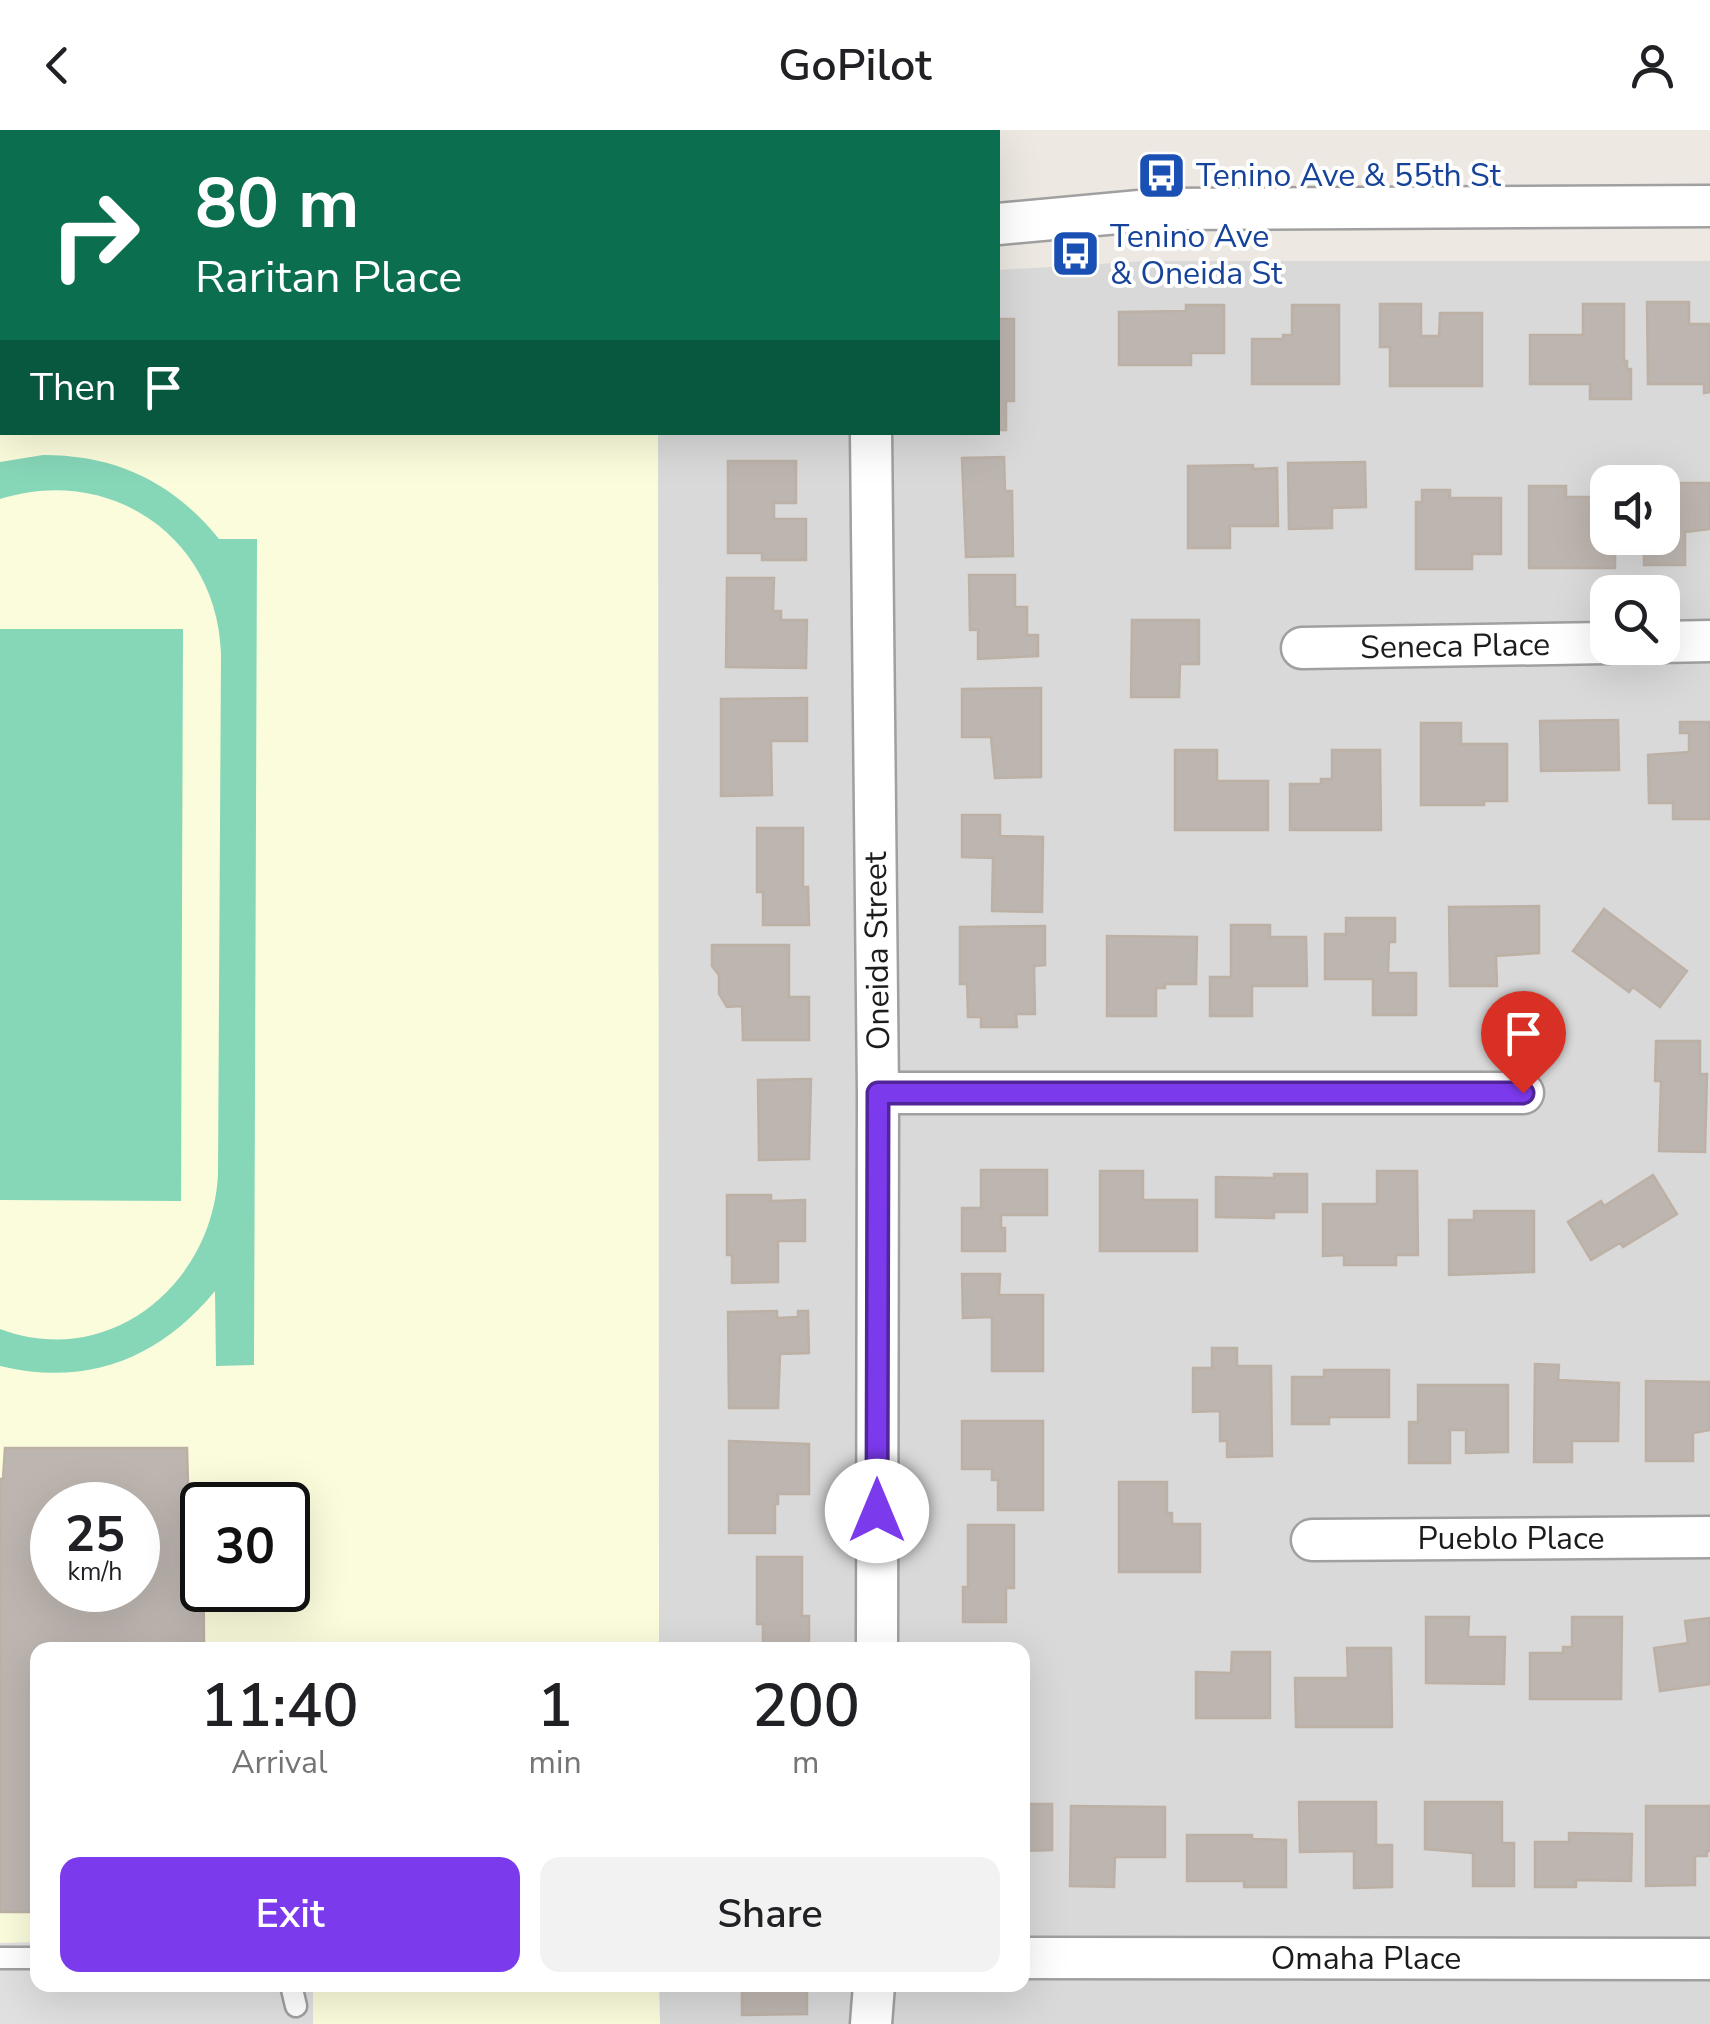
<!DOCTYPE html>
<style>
:root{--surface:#fff;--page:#f2f2f2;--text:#202124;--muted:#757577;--accent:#7c3aed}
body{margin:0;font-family:"Nunito Sans",sans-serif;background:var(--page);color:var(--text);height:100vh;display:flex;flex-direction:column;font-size:38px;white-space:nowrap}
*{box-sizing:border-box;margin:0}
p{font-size:32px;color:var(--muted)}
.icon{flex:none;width:55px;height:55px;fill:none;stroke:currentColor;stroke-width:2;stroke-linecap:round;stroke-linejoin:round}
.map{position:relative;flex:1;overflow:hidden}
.side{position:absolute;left:30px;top:1512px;width:1000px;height:350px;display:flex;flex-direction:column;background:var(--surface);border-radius:20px;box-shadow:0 10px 40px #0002}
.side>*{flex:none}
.hud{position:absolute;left:0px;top:0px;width:1000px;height:305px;box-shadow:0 10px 40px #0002;background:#0b6e4f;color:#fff;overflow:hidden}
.fabs{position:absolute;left:1590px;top:335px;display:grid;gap:20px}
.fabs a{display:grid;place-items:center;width:90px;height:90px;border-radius:20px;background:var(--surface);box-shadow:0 10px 40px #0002;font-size:50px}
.speed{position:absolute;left:30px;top:1352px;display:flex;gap:20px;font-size:50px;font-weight:700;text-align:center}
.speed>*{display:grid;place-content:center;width:130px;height:130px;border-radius:50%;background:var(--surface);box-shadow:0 10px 40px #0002;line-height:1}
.speed small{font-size:25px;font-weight:400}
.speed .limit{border:5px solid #111;border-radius:15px;background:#fff;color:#111}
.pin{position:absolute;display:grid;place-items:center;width:85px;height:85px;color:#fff;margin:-102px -42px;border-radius:50% 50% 50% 0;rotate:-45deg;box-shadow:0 0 10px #0007}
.pin .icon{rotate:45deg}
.me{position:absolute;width:110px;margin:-55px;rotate:0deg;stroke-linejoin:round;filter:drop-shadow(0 0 8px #0008)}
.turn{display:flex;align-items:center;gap:35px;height:210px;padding:0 30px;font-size:45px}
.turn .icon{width:130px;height:130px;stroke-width:2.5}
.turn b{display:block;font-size:70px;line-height:85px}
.then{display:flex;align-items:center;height:95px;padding:0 30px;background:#0003;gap:20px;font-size:38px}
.eta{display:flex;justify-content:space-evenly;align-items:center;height:170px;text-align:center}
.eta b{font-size:60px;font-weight:600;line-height:70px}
.action{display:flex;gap:20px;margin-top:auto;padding:20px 30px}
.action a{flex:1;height:115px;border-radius:20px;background:var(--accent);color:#fff;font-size:40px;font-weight:600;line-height:115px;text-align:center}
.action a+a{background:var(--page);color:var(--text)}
header{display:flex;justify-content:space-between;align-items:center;height:130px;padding:0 30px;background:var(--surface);font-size:45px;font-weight:600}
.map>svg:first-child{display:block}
</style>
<header><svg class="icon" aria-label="back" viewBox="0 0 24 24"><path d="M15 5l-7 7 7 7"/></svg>GoPilot<svg class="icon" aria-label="person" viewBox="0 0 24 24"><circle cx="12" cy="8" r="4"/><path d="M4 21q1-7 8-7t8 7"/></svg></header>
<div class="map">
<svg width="1710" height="1894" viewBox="0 0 1710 1894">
<rect width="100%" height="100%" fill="#ede9e2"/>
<path fill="#dad9d9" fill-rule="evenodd" d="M1148 131H1710V1894H660L659 1855H1022V1520H659L658 303 998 302V140ZM1608 352H1662V408H1608ZM1608 462H1662V518H1608Z"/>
<path fill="#fbfcdc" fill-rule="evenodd" d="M0 162 2 302 658 303 659 1520H38V1855H659L660 1894H0ZM52 1375H138V1460H52ZM202 1375H288V1460H202Z"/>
<path fill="#86d6b8" d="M43 325C116 325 173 352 219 409H257L254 1235 216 1236 215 1161C159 1229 87 1257 0 1236V1199C109 1240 212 1155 218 1045L221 523C217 407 110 334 0 369V332Z
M0 499H183L181 1071 0 1070Z"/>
<path fill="#e0e0e0" d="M37 1812 38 1855H313V1894H0V1813Z"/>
<path fill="#bdb5af" stroke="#bdb1a6" stroke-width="2.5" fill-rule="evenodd" d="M689 0H793V2H689Z
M1647 172H1689V194H1710V262L1704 263V254H1648Z
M1380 174H1421V206H1439L1440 183H1482V256H1390V217H1380Z
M1583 174H1624V231H1627V239H1631V269H1590V254H1530V205H1583Z
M1186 175H1224V223H1191V235H1119V182L1186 181Z
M1292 175H1339V254H1252V209H1283V205H1292Z
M998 189H1014V271H1006V300H998Z
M1004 327 1005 361H1012L1013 426 966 427 962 328Z
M728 331H796V373H774V389H806V430H762V423H728Z
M1365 332 1366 377 1332 378V398L1289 399 1288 333Z
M1253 335V339L1277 338 1278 396H1230V418H1188V336Z
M1662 353H1710V399L1685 402V435H1644V408H1662Z
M1529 356H1566V367H1608V408H1615V438H1529Z
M1422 360H1450V368H1501V424H1472V439H1416V372H1422Z
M969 445H1015V477H1027V505H1038V526L978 529V500H970Z
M727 448H774L773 481H781V490H807L806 538 726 537Z
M1132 490H1199V534H1180L1179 567H1131Z
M1041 558V647L995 648 991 607H962V559Z
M807 568V611H771L772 665 721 666V569Z
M1618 590 1619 640 1541 641 1540 591Z
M1680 592H1710V689H1673V673H1649L1648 625 1689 622V603H1680Z
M1421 593H1461V614H1507V671H1484V675H1421Z
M1175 620H1217V651H1268V700H1175Z
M1332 620H1380L1381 700H1290V654H1321V649H1332Z
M962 685H1000V706L1043 707 1042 782 992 781 993 728 962 727Z
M757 698H803V757H808L809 795H763V762H757Z
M1539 776V823L1496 826 1497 856H1450L1449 777Z
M1604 779 1687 841 1660 877 1633 857 1629 862 1573 821Z
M1346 788H1395V812H1389L1388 843H1416V885H1373V849H1325V804H1346Z
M1231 795H1270V807H1306L1307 856H1252V886H1210V847H1231Z
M1045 796V835L1034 836 1035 884H1016L1017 897H981V887H968L967 854H960V797Z
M1107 806 1197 807 1196 854H1165V858H1156V886H1107Z
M712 815H789V867H809V910H743L742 876 727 877 719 864V845L712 836Z
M1656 911H1700V944H1707L1705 1022 1659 1021 1661 951H1655Z
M811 949 809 1029 759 1030 758 950Z
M981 1040H1047V1085H1001V1098H1005V1121H962V1078H981Z
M1100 1041H1143V1070H1197V1121H1100Z
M1377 1041H1417L1418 1125H1396V1135H1344V1125L1323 1126V1074H1377Z
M1274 1044H1307V1082H1274V1088L1216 1087V1047L1274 1048Z
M1653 1045 1677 1084 1623 1117 1620 1113 1591 1130 1568 1092 1601 1071 1604 1076Z
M727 1065H771V1071L805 1070V1111H778V1152L732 1153V1125H727Z
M1474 1081H1534V1142L1449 1145V1090H1474Z
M962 1144H1000L999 1165H1043V1241H992V1187L963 1188Z
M777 1181V1188L798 1187V1181H808L809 1223 780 1224 778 1278H729L728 1182Z
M1212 1218H1237V1236H1271L1272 1326 1227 1327V1311H1220V1281L1193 1282V1238H1212Z
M1535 1234 1559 1235 1558 1250 1619 1253 1618 1311H1572V1332H1534Z
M1324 1240H1389V1287H1329V1294H1292V1247H1324Z
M1646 1251 1710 1252V1300L1693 1303V1331H1646Z
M1418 1255H1508V1322L1466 1323V1300H1450V1333H1409V1292H1418Z
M962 1291H1043V1380H998V1350H992V1339H962Z
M729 1311 809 1314V1364H778V1374H775V1403H729Z
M5 1318H187L188 1354H203L204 1520H38V1782H0V1349H3ZM52 1375H138V1460H52Z
M1119 1352H1167V1383H1172V1394H1200V1442H1119Z
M968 1395H1014V1458H1006V1492H963V1457H968Z
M757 1427H802V1486H809V1520H763V1494H757Z
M1426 1487H1469L1468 1507H1505L1504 1554 1426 1553Z
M1572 1487H1622L1621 1569H1530V1523H1563V1517H1572Z
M1710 1488V1554L1660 1561 1654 1518 1688 1513 1685 1491Z
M1347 1518H1391L1392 1597H1296L1295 1548H1348Z
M1232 1522H1270V1588H1196V1542L1231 1543Z
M1299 1672H1376V1715H1392V1757L1354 1758V1721L1300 1722Z
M1425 1672H1502V1713H1514V1756H1473V1723L1425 1719Z
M1022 1674H1052V1720L1022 1721Z
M1071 1676 1165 1677V1727H1115L1114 1757 1070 1756Z
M1646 1676H1710V1721H1707V1726H1695V1755L1646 1756Z
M1569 1703 1632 1704 1631 1751 1576 1750V1757H1535V1712H1569Z
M1187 1705H1252V1709L1286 1710V1757H1244V1751H1187Z
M742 1855H807V1884L742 1885Z"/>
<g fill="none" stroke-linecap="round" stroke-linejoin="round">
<defs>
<path id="lane" d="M0 1828H38
M291 1855 296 1876"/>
<path id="street" d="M236 2V0
M998 94 1161 79 1710 76
M0 120H2
M871 302 878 963 877 1520
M1662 512 1710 511
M1302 518 1608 513
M878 963H1523
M1312 1410 1710 1407
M1022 1828 1710 1829
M871 1894 874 1855"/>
</defs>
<use href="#lane" stroke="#a0a0a0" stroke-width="25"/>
<use href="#street" stroke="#a0a0a0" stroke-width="45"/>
<use href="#lane" stroke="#fff" stroke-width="20"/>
<use href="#street" stroke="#fff" stroke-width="40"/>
</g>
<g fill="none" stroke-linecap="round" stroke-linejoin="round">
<defs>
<path id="route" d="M877 1381 878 963H1523"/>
</defs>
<use href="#route" stroke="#51269a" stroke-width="25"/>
<use href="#route" stroke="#7c3aed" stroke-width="18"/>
</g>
<defs>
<symbol id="bus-square" viewBox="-11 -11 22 22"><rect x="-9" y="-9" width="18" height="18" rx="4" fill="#1a4fb4" stroke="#fff"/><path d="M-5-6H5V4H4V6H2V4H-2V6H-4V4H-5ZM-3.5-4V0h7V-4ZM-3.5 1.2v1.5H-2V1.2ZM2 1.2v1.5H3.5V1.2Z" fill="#fff"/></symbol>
</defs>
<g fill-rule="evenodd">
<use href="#bus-square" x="1134" y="18" width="55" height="55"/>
<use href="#bus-square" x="1048" y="96" width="55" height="55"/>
</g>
<g text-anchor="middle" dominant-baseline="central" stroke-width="8" stroke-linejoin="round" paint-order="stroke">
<g font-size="32" fill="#164399" stroke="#fff" text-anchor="start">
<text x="1196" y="45">Tenino Ave &amp; 55th St</text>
<text x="1110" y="106">Tenino Ave<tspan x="1110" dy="37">&amp; Oneida St</tspan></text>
</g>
<g font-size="32" fill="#1c1c1c" stroke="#fff">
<text transform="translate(1455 516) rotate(-1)">Seneca Place</text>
<text transform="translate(877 821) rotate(-91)">Oneida Street</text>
<text x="1511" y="1408">Pueblo Place</text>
<text x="1366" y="1828">Omaha Place</text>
</g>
</g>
</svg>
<div class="fabs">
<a><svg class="icon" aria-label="sound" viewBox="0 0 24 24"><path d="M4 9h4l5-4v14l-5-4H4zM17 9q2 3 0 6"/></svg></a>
<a><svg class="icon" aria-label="search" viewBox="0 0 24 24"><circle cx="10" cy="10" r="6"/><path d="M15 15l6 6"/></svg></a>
</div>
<div class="speed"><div>25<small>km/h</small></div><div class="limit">30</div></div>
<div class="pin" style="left:1523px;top:963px;background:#d93025"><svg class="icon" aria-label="arrive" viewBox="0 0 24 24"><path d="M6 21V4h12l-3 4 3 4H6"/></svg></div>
<svg class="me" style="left:877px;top:1381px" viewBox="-20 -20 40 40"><circle r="19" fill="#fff"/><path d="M0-13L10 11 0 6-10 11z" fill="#7c3aed"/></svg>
<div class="hud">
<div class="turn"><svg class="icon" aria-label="right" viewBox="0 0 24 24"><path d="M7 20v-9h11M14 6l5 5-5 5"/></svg><div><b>80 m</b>Raritan Place</div></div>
<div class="then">Then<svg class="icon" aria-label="arrive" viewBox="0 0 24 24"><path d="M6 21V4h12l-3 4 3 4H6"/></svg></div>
</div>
<section class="side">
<div class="eta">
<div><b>11:40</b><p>Arrival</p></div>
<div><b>1</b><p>min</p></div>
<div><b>200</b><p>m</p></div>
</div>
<div class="action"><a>Exit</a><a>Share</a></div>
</section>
</div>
